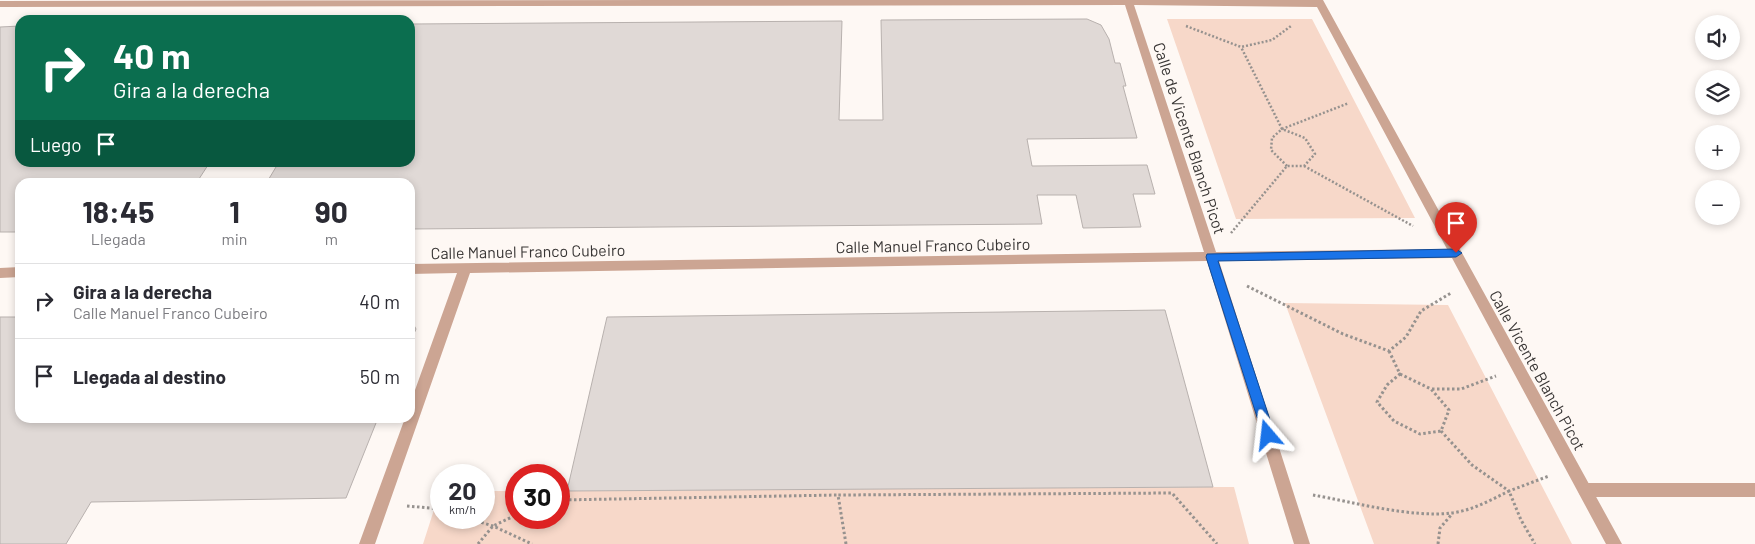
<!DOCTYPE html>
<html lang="es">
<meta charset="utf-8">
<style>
:root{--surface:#fff;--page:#f7f7f7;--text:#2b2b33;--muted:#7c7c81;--line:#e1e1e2}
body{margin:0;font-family:Barlow,sans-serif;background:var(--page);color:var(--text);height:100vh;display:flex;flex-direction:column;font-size:19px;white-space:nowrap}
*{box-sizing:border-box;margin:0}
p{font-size:16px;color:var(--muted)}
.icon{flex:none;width:28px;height:28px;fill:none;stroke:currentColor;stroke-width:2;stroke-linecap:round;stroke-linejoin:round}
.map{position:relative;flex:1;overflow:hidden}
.side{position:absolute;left:15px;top:178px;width:400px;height:245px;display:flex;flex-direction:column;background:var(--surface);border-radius:15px;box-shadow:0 2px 8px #0003}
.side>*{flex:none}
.top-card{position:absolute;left:15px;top:15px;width:400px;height:152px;border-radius:15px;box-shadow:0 2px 8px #0003;background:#0b6e4f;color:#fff;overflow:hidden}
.tools{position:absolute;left:1695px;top:15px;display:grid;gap:10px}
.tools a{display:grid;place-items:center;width:45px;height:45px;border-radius:50%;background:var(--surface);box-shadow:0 2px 8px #0003;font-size:25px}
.speed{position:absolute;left:430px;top:464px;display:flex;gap:10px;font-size:25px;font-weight:700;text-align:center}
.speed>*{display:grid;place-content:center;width:65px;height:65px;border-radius:50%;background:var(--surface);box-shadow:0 2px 8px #0003;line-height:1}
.speed small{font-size:12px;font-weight:400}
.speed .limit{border:8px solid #d22;background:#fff;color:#111}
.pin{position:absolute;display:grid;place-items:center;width:42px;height:42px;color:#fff;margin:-51px -21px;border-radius:50% 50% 50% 0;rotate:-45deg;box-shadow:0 0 5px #0007}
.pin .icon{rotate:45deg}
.me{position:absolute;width:55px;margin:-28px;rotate:343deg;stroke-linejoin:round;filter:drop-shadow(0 0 4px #0008)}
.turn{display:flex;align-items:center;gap:18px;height:105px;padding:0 15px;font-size:22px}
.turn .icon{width:65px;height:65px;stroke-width:2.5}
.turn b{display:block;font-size:35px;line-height:42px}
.then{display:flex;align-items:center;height:48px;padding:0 15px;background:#0003;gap:10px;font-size:19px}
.eta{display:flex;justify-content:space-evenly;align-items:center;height:85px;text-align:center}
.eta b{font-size:30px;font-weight:700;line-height:35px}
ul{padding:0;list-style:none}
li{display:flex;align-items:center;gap:15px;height:75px;padding:0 15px;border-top:1px solid var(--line)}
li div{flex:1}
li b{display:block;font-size:19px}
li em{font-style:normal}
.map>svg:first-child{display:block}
</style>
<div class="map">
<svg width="1755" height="544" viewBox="0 0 1755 544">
<rect width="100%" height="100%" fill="#fef8f4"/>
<path fill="#f7d8c9" d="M1167 19H1312L1415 218 1236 219Z
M1285 303 1448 305 1572 544H1374Z
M1213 487H1234L1249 544H423L440 491H441V518H484V491H516V518H559V491Z"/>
<path fill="#e0d9d6" stroke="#b8b1ae" d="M1087 19 1101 25 1109 39 1115 63H1120L1126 86H1123L1137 138 1027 139 1032 166 1147 165 1155 194H1133L1141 227 1083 228 1076 195H1037L1042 224 410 229V182H267L279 162H410V24L842 21 839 120H883L881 20Z
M20 26V162H210L197 182H20V232H0V27Z
M1165 310 1213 487 567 491 607 317Z
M0 317H20V418H378L346 498 91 502 66 544H0Z
M410 318 416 329 410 343Z"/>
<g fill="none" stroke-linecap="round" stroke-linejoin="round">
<path stroke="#96928f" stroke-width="2.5" stroke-dasharray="2 2" stroke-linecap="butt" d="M1186 26 1241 47 1272 40 1291 26
M1287 166 1271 150 1272 138 1282 129 1349 103
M1304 166 1413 226
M1231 233 1287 166H1304L1315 154 1305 138 1282 129 1241 47"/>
<path stroke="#96928f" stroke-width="3" stroke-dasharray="2.5 2.5" stroke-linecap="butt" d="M1247 286 1343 334 1389 351 1406 337 1421 311 1451 293
M1389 351 1400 374
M1400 374 1431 389 1449 410 1441 431 1420 434 1394 421 1377 402 1387 385Z
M1432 389H1461L1496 376
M1441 431 1472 465 1509 491 1549 476
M1313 495C1352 502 1412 518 1451 513 1471 511 1491 500 1509 491L1521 520 1535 544
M559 500 838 495
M407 506 441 509
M467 518 493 526 532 544
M478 544 493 526 516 515
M846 544 838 495 1172 493 1217 544
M1438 544 1440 528 1452 514"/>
<path fill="#cca593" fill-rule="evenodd" d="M1585 483H1755V497H1585L1580 495 1578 490 1580 485Z"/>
<path fill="#cca593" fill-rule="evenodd" d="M663 0H1323L1622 544H1606L1452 258 1219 261 1310 544H1294L1207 261 470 273 375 544H359L405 418H410V404L457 273 410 274V264L1204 252 1125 5 0 7V1ZM1134 5 1317 7 1447 249 1216 252Z
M20 267V277L0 278V268Z"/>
</g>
<path fill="#1a73e8" stroke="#114b97" d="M1456 249 1462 253 1456 257 1218 261 1275 435 1273 439 1268 441 1264 439 1206 257 1207 254Z"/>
<g text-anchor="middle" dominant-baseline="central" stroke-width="5" stroke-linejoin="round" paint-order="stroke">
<g font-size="16" fill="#393635" stroke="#fef8f4">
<text transform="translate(1190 138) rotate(72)">Calle de Vicente Blanch Picot</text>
<text transform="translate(933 245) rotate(-1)">Calle Manuel Franco Cubeiro</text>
<text transform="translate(528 251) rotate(-1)">Calle Manuel Franco Cubeiro</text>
<text transform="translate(1538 370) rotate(61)">Calle Vicente Blanch Picot</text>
</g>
</g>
</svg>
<div class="tools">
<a><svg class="icon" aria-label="sound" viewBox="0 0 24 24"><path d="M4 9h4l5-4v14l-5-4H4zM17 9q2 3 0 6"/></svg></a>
<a><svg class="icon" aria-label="layers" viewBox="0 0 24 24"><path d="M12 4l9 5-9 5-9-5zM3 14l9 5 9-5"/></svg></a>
<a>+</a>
<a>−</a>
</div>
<div class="speed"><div>20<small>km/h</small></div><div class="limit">30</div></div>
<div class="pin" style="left:1456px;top:253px;background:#d93025"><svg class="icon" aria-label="arrive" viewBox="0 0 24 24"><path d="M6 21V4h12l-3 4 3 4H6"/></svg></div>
<svg class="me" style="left:1268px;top:435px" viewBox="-20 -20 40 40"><path d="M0-17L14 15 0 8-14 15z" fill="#1a73e8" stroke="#fff" stroke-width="4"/></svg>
<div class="top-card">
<div class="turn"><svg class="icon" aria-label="right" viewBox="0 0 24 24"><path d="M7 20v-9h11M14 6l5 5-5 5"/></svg><div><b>40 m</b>Gira a la derecha</div></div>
<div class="then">Luego<svg class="icon" aria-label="arrive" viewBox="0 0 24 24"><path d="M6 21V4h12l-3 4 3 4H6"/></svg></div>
</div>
<section class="side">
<div class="eta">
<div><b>18:45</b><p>Llegada</p></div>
<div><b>1</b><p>min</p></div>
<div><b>90</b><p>m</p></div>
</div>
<ul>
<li><svg class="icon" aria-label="right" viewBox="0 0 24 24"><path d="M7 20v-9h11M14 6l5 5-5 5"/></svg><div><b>Gira a la derecha</b><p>Calle Manuel Franco Cubeiro</p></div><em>40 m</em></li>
<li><svg class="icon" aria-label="arrive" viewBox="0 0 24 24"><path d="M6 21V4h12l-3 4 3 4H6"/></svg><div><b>Llegada al destino</b></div><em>50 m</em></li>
</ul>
</section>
</div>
